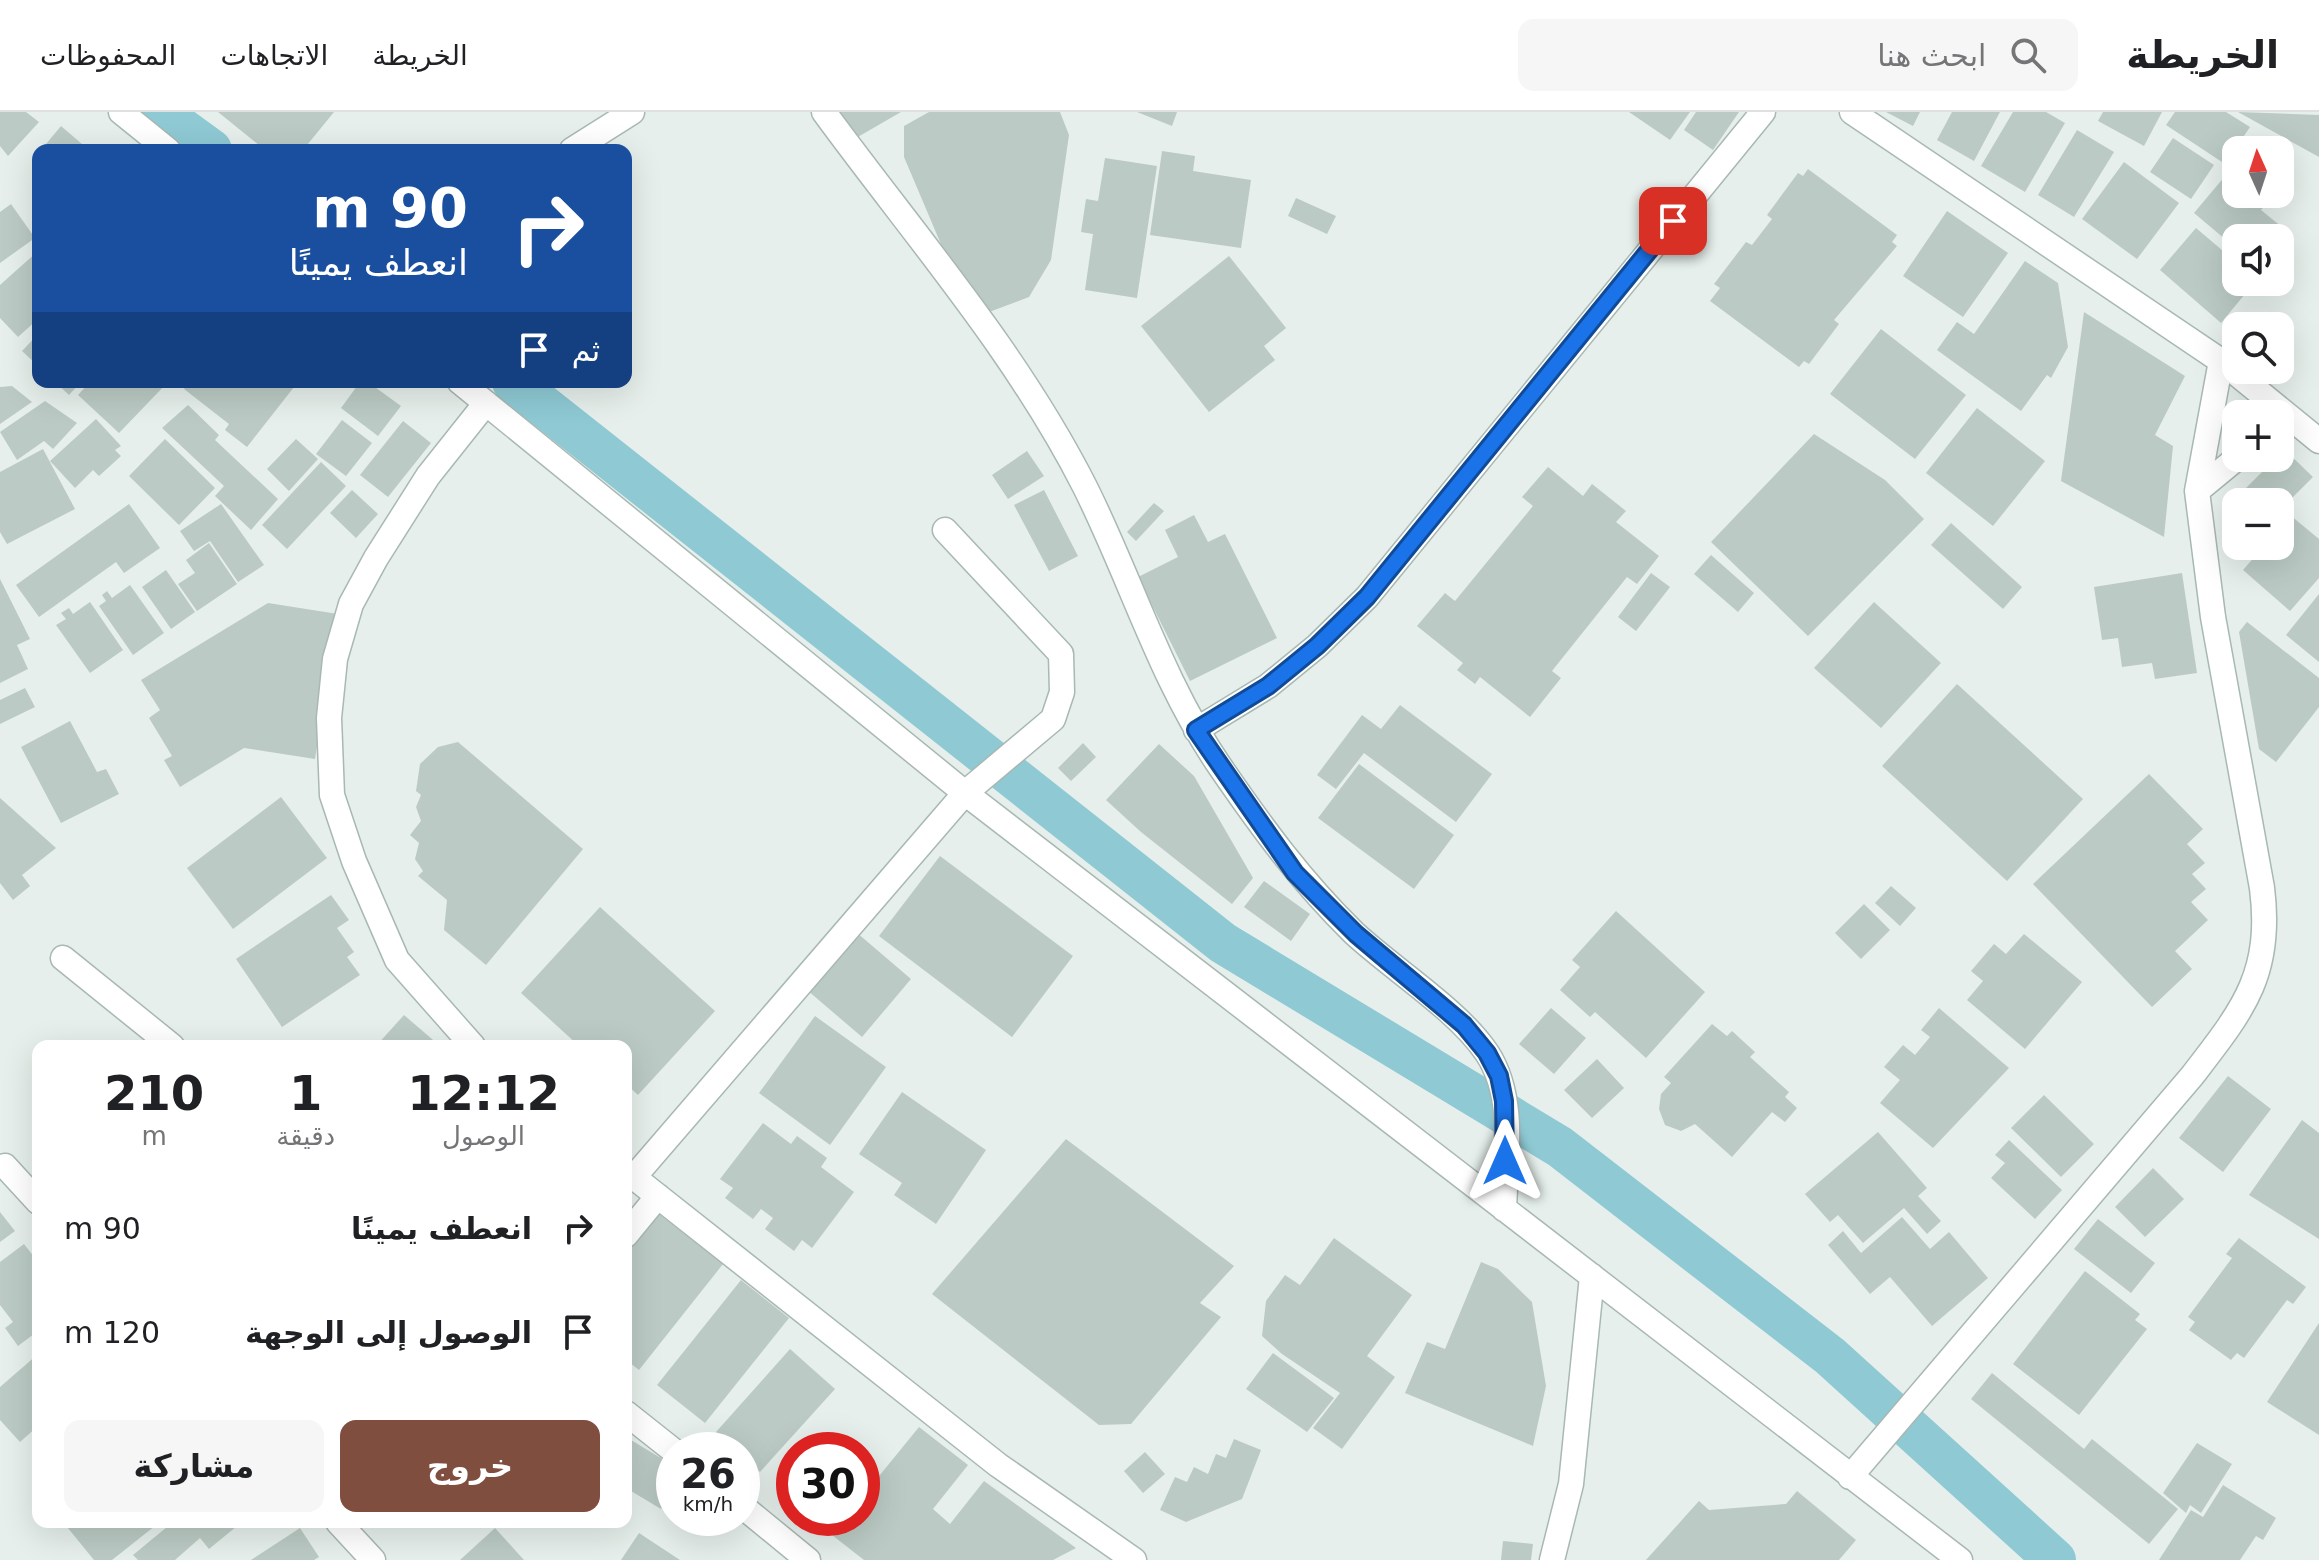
<!DOCTYPE html>
<html lang="ar">
<meta charset="utf-8">
<style>
:root{--surface:#fff;--page:#f6f6f6;--text:#202124;--muted:#757577;--line:#e0e0e0;--accent:#7f4e3f}
body{margin:0;font-family:"DejaVu Sans",Cairo,sans-serif;background:var(--page);color:var(--text);direction:rtl;height:100vh;display:flex;flex-direction:column;font-size:30px;white-space:nowrap}
*{box-sizing:border-box;margin:0}
p{font-size:26px;color:var(--muted)}
.icon{flex:none;width:44px;height:44px;fill:none;stroke:currentColor;stroke-width:2;stroke-linecap:round;stroke-linejoin:round}
.map{position:relative;flex:1;overflow:hidden;direction:ltr}
.side{position:absolute;left:32px;top:928px;width:600px;height:488px;display:flex;flex-direction:column;background:var(--surface);border-radius:16px;box-shadow:0 8px 32px #0002;direction:rtl}
.side>*{flex:none}
.guide{position:absolute;left:32px;top:32px;width:600px;height:244px;border-radius:16px;box-shadow:0 8px 32px #0002;direction:rtl;background:#1a4fa0;color:#fff;overflow:hidden}
.needle{width:52px;rotate:357deg}
.tools{position:absolute;left:2222px;top:24px;display:grid;gap:16px}
.tools a{display:grid;place-items:center;width:72px;height:72px;border-radius:16px;background:var(--surface);box-shadow:0 8px 32px #0002;font-size:40px}
.speed{position:absolute;left:656px;top:1320px;display:flex;gap:16px;font-size:40px;font-weight:700;text-align:center}
.speed>*{display:grid;place-content:center;width:104px;height:104px;border-radius:50%;background:var(--surface);box-shadow:0 8px 32px #0002;line-height:1}
.speed small{font-size:20px;font-weight:400}
.speed .limit{border:12px solid #d22;background:#fff;color:#111}
.pin{position:absolute;display:grid;place-items:center;width:68px;height:68px;color:#fff;margin:-34px;border-radius:16px;box-shadow:0 4px 12px #0006}
.me{position:absolute;width:88px;margin:-44px;rotate:0deg;stroke-linejoin:round;filter:drop-shadow(0 0 6px #0008)}
.turn{display:flex;align-items:center;gap:28px;height:168px;padding:0 32px;font-size:36px}
.turn .icon{width:104px;height:104px;stroke-width:2.5}
.turn b{display:block;font-size:56px;line-height:68px}
.then{display:flex;align-items:center;height:76px;padding:0 32px;background:#0003;gap:16px;font-size:30px}
.eta{display:flex;justify-content:space-evenly;align-items:center;height:136px;text-align:center}
.eta b{font-size:48px;font-weight:600;line-height:56px}
.primary-button{display:flex;gap:16px;margin-top:auto;padding:16px 32px}
.primary-button a{flex:1;height:92px;border-radius:16px;background:var(--accent);color:#fff;font-size:32px;font-weight:600;line-height:92px;text-align:center}
.primary-button a+a{background:var(--page);color:var(--text)}
ul{padding:0;list-style:none}
li{display:flex;align-items:center;gap:24px;height:104px;padding:0 32px}
li div{flex:1}
li b{display:block;font-size:30px}
li em{font-style:normal}
header{display:flex;align-items:center;gap:48px;box-sizing:border-box;height:112px;padding:0 40px;background:var(--surface);border-bottom:2px solid var(--line)}
header strong{font-size:38px}
nav{display:flex;gap:44px;margin-inline-start:auto;font-size:28px}
.search{width:560px;height:72px;background:var(--page);display:flex;align-items:center;gap:20px;box-sizing:border-box;padding:0 28px;border-radius:16px;color:var(--muted);font-size:30px}
.map>svg:first-child{display:block}
</style>
<header>
<strong>الخريطة</strong>
<div class="search"><svg class="icon" aria-label="search" viewBox="0 0 24 24"><circle cx="10" cy="10" r="6"/><path d="M15 15l6 6"/></svg>ابحث هنا</div>
<nav><a>الخريطة</a><a>الاتجاهات</a><a>المحفوظات</a></nav>
</header>
<div class="map">
<svg width="2319" height="1448" viewBox="0 0 2319 1448">
<rect width="100%" height="100%" fill="#e6efeb"/>
<g fill="none" stroke-linecap="round" stroke-linejoin="round">
<path stroke="#8ec9d4" stroke-width="42" d="M159 0 211 38
M513 270 1223 831 1560 1035 1830 1244 2055 1448"/>
</g>
<path fill="#bbcac4" d="M0 0H26L39 10 8 44 0 34Z
M218 0H334L303 38H265Z
M840 0H901L856 26Z
M929 0H1060L1069 23 1051 148 1029 185 989 200 946 144 904 45V14Z
M1137 0H1177L1172 14Z
M1629 0H1690L1670 28Z
M1696 0H1739L1713 38 1684 18Z
M1886 0H1920L1913 14Z
M1952 0H2000L1974 49 1937 28Z
M2013 0H2046L2065 11 2025 80 1981 54Z
M2103 0H2162L2144 34 2098 9Z
M2175 0H2226L2250 15 2225 52 2166 13Z
M2238 0 2319 3V45Z
M61 14 89 38H41Z
M2077 18 2114 40 2074 105 2038 83Z
M2173 26 2214 53 2191 87 2150 60Z
M1162 39 1195 44 1193 59 1251 68 1241 136 1150 123Z
M1105 46 1157 54 1137 186 1085 178 1093 122 1081 120 1086 87 1098 89Z
M2124 50 2179 91 2137 147 2082 107Z
M2236 51V82H2274L2261 98 2293 124 2280 140V126L2240 124 2232 133 2194 101Z
M1808 57 1897 123 1892 130 1897 134 1834 208 1839 212 1809 252 1804 249 1799 255 1710 189 1720 176 1714 172 1746 130 1752 133 1772 107 1767 103 1798 61 1803 64Z
M1296 86 1336 104 1327 122 1288 104Z
M11 92 35 126 0 151V100Z
M1947 99 2008 141 1963 205 1903 164Z
M2196 116 2236 150V170H2255L2221 211 2160 158Z
M38 139V207L18 225 0 206V173Z
M1229 144 1286 216 1264 234 1275 248 1209 300 1141 214Z
M2025 149 2058 171 2068 235 2051 266 2047 263 2021 299 1937 238 1957 210 1974 222Z
M2084 200 2185 264 2155 323 2173 334 2164 425 2061 369Z
M1881 217 1966 283 1915 347 1830 282Z
M38 222V254L22 239Z
M55 270H81L69 283Z
M90 270H168L119 321 78 283Z
M189 270H298L247 335 225 318 229 312 184 277Z
M360 270H368L401 294 378 324 341 296Z
M12 274 32 290 0 312V275Z
M45 289 77 311 53 337 44 329 17 348 0 320Z
M188 293 219 323 215 328 278 387 251 418 215 384 224 374 162 316Z
M1977 296 2045 349 1993 414 1926 361Z
M96 307 121 334 115 338 121 344 99 364 93 358 75 376 50 349Z
M342 308 372 331 346 364 316 342Z
M403 309 431 331 388 385 360 363Z
M1814 322 1885 368 1924 407 1808 524 1711 430Z
M165 327 215 376 179 413 129 364Z
M296 327 318 347 289 379 267 357Z
M43 337 75 397 7 432 0 420V360Z
M2284 337 2313 365 2280 398V390H2236V413L2222 400 2276 346H2280Z
M1027 339 1044 364 1008 387 992 363Z
M321 350 346 374 287 437 262 413Z
M1548 355 1583 384 1592 372 1626 399 1616 410 1659 444 1637 472 1627 465 1552 559 1561 566 1530 605 1480 565 1475 572 1457 558 1463 551 1417 514 1445 481 1455 489 1533 394 1522 385Z
M352 378 378 402 356 426 330 401Z
M1044 378 1078 444 1049 459 1014 393Z
M1154 391 1164 399 1136 429 1127 420Z
M129 392 160 436 124 461 116 450 39 505 16 473Z
M221 392 264 453 238 470 210 429 194 439 180 419Z
M1194 403 1208 430 1225 422 1277 526 1190 569 1138 465 1178 445 1165 418Z
M2290 403 2319 427V466L2290 499 2243 458 2264 434H2280V415Z
M1951 411 2022 475 2003 497 1931 433Z
M209 431 237 472 197 499 178 472 195 461 186 448Z
M1711 443 1754 481 1738 500 1694 462Z
M166 458 195 500 171 517 142 475Z
M1651 461 1670 475 1636 519 1618 505Z
M2182 461 2197 561 2155 567 2152 551 2122 555 2118 526 2102 528 2094 475Z
M0 467 30 527 17 533 28 557 0 571Z
M130 473 164 521 133 543 99 494 106 489 102 483 107 479 112 486Z
M2319 482V550L2286 523Z
M90 490 123 538 90 561 56 513 66 507 61 501 69 496 73 502Z
M1874 490 1941 551 1881 616 1814 556Z
M268 491 338 502 315 647 244 636 180 675 164 648 172 644 149 606 160 598 141 568Z
M2247 510 2319 566V595L2276 650 2259 637 2239 520Z
M1957 572 2083 687 2007 769 1882 654Z
M25 576 35 595 0 612V588Z
M1400 593 1492 662 1456 710 1364 641 1336 677 1317 663 1362 603 1381 617Z
M70 609 97 660 106 657 119 682 61 711 21 635Z
M458 630 583 737 486 853 444 818 447 788 418 764 423 759 415 747 419 731 410 723 421 709 416 695 421 683 416 679 420 652 438 635Z
M1083 631 1096 645 1071 669 1058 656Z
M1159 632 1194 664 1253 766 1232 792 1141 720 1106 688Z
M1359 652 1454 723 1414 777 1318 706Z
M2149 662 2203 717 2187 732 2205 751 2192 762 2206 777 2191 790 2208 808 2175 839 2192 857 2152 895 2033 772Z
M281 685 327 746 233 817 187 756Z
M0 686 56 736 22 763 30 774 13 788 0 771Z
M940 744 1073 844 1012 925 879 824Z
M1264 769 1310 802 1291 829 1244 795Z
M1891 774 1916 796 1900 814 1875 791Z
M331 783 349 808 337 816 354 840 347 845 360 863 282 915 236 847Z
M1864 792 1890 818 1861 847 1835 821Z
M600 795 715 899 638 983 626 972V934H579L521 881Z
M1616 799 1705 880 1646 946 1595 900 1590 905 1560 878 1580 855 1572 848Z
M856 820 911 867 862 925 807 878Z
M2024 822 2082 870 2025 937 1967 888 1983 869 1971 859 1994 832 2006 842Z
M1551 896 1586 926 1554 962 1519 932Z
M1939 896 2009 956 1933 1036 1880 991 1900 968 1884 955 1903 933 1915 943 1930 925 1921 918Z
M404 903 440 934H376Z
M815 904 886 955 830 1033 759 981Z
M1712 912 1727 924 1732 919 1755 940 1750 945 1789 980 1785 985 1797 996 1785 1010 1772 1000 1732 1045 1695 1012 1681 1019 1665 1013 1659 997 1661 982 1671 971 1664 965Z
M1597 947 1624 976 1592 1006 1564 978Z
M2228 964 2271 997 2223 1060 2179 1026Z
M902 980 986 1038 936 1112 894 1083 902 1071 859 1042Z
M2044 983 2094 1032 2061 1065 2011 1016Z
M2302 1008 2319 1021V1127L2249 1083Z
M763 1011 791 1032 797 1024 827 1046 821 1055 854 1080 812 1136 802 1128 794 1139 765 1117 773 1106 761 1097 753 1107 725 1086 733 1076 720 1067Z
M1878 1020 1927 1076 1918 1084 1941 1109 1927 1122 1904 1096 1863 1131 1838 1103 1830 1110 1805 1082Z
M1066 1027 1234 1154 1200 1191 1221 1205 1131 1312 1099 1313 932 1182Z
M2009 1028 2062 1078 2035 1107 1991 1066 2005 1051 1995 1043Z
M2153 1056 2184 1087 2145 1125 2115 1095Z
M655 1099 723 1152 639 1258 626 1248V1136Z
M0 1100 15 1119 0 1130Z
M1902 1105 1930 1137 1949 1120 1988 1166 1932 1214 1890 1165 1870 1182 1828 1133 1843 1119 1861 1141Z
M2098 1107 2155 1151 2131 1181 2074 1137Z
M1334 1126 1412 1183 1367 1244 1395 1265 1342 1337 1313 1316 1340 1281 1282 1242 1262 1224 1266 1189 1285 1163 1300 1173Z
M2239 1126 2306 1175 2293 1192 2287 1188 2244 1246 2237 1241 2231 1248 2189 1218 2195 1210 2188 1205 2232 1146 2226 1142Z
M24 1132 38 1150V1219L18 1234 5 1216 13 1210 0 1193V1150Z
M1481 1150 1498 1157 1532 1190 1546 1274 1533 1334 1405 1281 1427 1230 1445 1237Z
M2085 1159 2140 1202 2135 1208 2147 1217 2079 1303 2013 1252Z
M741 1168 789 1206 705 1311 657 1273Z
M2319 1211V1323L2267 1290Z
M790 1237 835 1277 760 1360 742 1344V1338H736L716 1320Z
M1273 1241 1334 1286 1307 1320 1246 1277Z
M38 1242V1314L20 1330 0 1308V1275Z
M1992 1261 2084 1337 2092 1327 2178 1397 2149 1432 1971 1287Z
M919 1315 968 1353 933 1397 950 1412 984 1369 1076 1436 1053 1448H864L832 1423 845 1406H862V1385Z
M1234 1327 1261 1338 1242 1387 1186 1410 1160 1398 1175 1365 1187 1370 1194 1355 1208 1362 1216 1342 1226 1346Z
M631 1328 674 1354V1375L661 1397 626 1376V1336Z
M2197 1331 2232 1352 2201 1401 2190 1393 2186 1401 2163 1381Z
M1145 1340 1165 1362 1143 1381 1124 1359Z
M2223 1373 2276 1406 2263 1428 2256 1424 2240 1448H2159L2191 1398 2203 1405Z
M1797 1379 1856 1428 1839 1448H1646L1699 1389 1709 1398 1786 1392Z
M63 1410H160L112 1448H94Z
M173 1410H242L209 1437 200 1426 175 1448H138L133 1443Z
M300 1416 319 1445 314 1448H251Z
M495 1416 524 1448H460Z
M639 1421 680 1448H621Z
M1503 1429 1533 1432 1531 1448H1501Z"/>
<g fill="none" stroke-linecap="round" stroke-linejoin="round">
<defs>
<path id="minor" d="M121 0 168 38
M824 0C914 123 1016 239 1085 375 1132 469 1161 569 1221 656 1263 717 1301 769 1354 821 1394 858 1458 898 1487 941 1516 985 1506 1046 1504 1097
M1852 0 2221 249 2319 329
M572 38 632 0
M460 270 965 681 1960 1448
M2197 379 2237 346
M1196 618 1268 574 1317 534 1367 485 1763 0
M63 846 172 934
M473 934 397 848 354 749 332 683 329 606 335 547 351 492 376 446 428 364 486 291
M5 1054 38 1090
M626 1059 998 1353 1134 1448
M634 1065 965 681 1053 607 1062 580 1061 542 945 418
M626 1123 658 1084
M626 1301 674 1339
M1850 1365 2192 964C2242 899 2273 863 2262 776L2213 505 2197 379 2221 249
M742 1394 808 1448
M338 1410 373 1448
M1552 1448 1571 1372 1592 1164"/>
</defs>
<use href="#minor" stroke="#a8b8b2" stroke-width="27"/>
<use href="#minor" stroke="#fff" stroke-width="24"/>
</g>
<g fill="none" stroke-linecap="round" stroke-linejoin="round">
<defs>
<path id="route" d="M1505 1049 1504 989 1499 964 1487 941 1464 913 1356 822 1295 761 1196 618 1268 574 1317 534 1367 485 1673 109"/>
</defs>
<use href="#route" stroke="#114b97" stroke-width="20"/>
<use href="#route" stroke="#1a73e8" stroke-width="14"/>
</g>
</svg>
<div class="tools">
<a><svg class="needle" viewBox="-14 -14 28 28"><path d="M0-13l5 13h-10z" fill="#e53935"/><path d="M0 13l5-13h-10z" fill="#757577"/></svg></a>
<a><svg class="icon" aria-label="sound" viewBox="0 0 24 24"><path d="M4 9h4l5-4v14l-5-4H4zM17 9q2 3 0 6"/></svg></a>
<a><svg class="icon" aria-label="search" viewBox="0 0 24 24"><circle cx="10" cy="10" r="6"/><path d="M15 15l6 6"/></svg></a>
<a>+</a>
<a>−</a>
</div>
<div class="speed"><div>26<small>km/h</small></div><div class="limit">30</div></div>
<div class="pin" style="left:1673px;top:109px;background:#d93025"><svg class="icon" aria-label="arrive" viewBox="0 0 24 24"><path d="M6 21V4h12l-3 4 3 4H6"/></svg></div>
<svg class="me" style="left:1505px;top:1049px" viewBox="-20 -20 40 40"><path d="M0-17L14 15 0 8-14 15z" fill="#1a73e8" stroke="#fff" stroke-width="4"/></svg>
<div class="guide">
<div class="turn"><svg class="icon" aria-label="right" viewBox="0 0 24 24"><path d="M7 20v-9h11M14 6l5 5-5 5"/></svg><div><b>90 m</b>انعطف يمينًا</div></div>
<div class="then">ثم<svg class="icon" aria-label="arrive" viewBox="0 0 24 24"><path d="M6 21V4h12l-3 4 3 4H6"/></svg></div>
</div>
<section class="side">
<div class="eta">
<div><b>12:12</b><p>الوصول</p></div>
<div><b>1</b><p>دقيقة</p></div>
<div><b>210</b><p>m</p></div>
</div>
<ul>
<li><svg class="icon" aria-label="right" viewBox="0 0 24 24"><path d="M7 20v-9h11M14 6l5 5-5 5"/></svg><div><b>انعطف يمينًا</b></div><em>90 m</em></li>
<li><svg class="icon" aria-label="arrive" viewBox="0 0 24 24"><path d="M6 21V4h12l-3 4 3 4H6"/></svg><div><b>الوصول إلى الوجهة</b></div><em>120 m</em></li>
</ul>
<div class="primary-button"><a>خروج</a><a>مشاركة</a></div>
</section>
</div>
